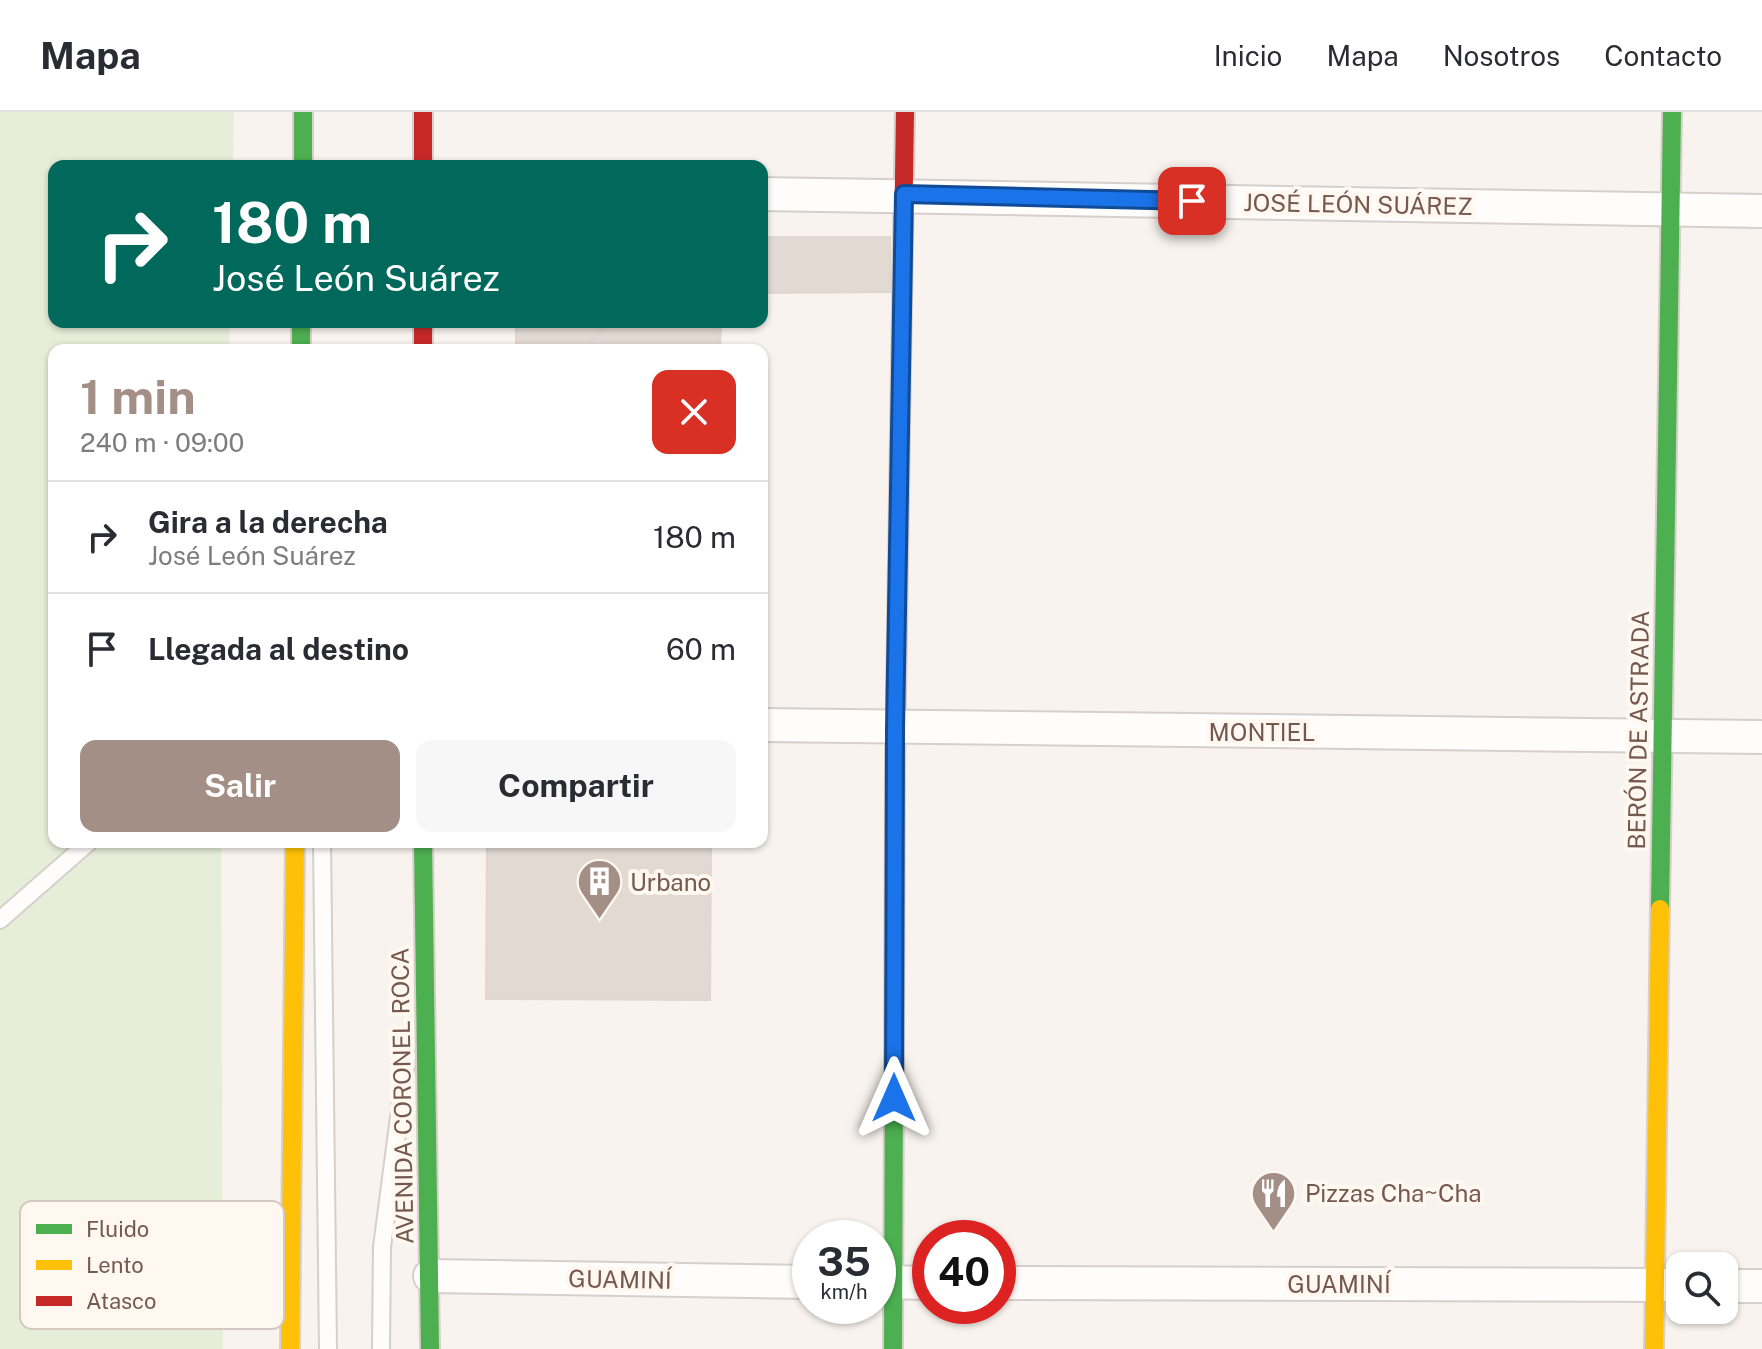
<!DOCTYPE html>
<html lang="es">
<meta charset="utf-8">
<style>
:root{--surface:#fff;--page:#f7f7f7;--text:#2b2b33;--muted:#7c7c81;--line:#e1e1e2;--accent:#a48f86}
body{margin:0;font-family:"Public Sans",sans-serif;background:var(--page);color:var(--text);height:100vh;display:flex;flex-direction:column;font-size:30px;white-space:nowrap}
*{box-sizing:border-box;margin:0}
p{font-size:26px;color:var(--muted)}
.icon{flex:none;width:44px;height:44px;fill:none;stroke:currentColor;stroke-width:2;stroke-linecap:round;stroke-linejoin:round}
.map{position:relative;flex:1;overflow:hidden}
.drawer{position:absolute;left:48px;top:232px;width:720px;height:504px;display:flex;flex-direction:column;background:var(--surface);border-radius:16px;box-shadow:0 2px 6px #0004}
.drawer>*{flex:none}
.banner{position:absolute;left:48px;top:48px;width:720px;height:168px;border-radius:16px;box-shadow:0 2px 6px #0004;background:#00695c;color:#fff;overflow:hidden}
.fabs{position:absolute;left:1666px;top:1140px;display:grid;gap:16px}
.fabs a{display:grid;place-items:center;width:72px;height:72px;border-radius:16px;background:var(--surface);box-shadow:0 2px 6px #0004;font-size:40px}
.speed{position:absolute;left:792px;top:1108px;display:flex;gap:16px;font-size:40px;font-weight:700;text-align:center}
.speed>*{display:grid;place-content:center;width:104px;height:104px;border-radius:50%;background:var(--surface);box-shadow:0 2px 6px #0004;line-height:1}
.speed small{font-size:20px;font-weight:400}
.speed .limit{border:12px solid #d22;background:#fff;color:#111}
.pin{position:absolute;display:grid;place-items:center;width:68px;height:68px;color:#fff;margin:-34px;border-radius:16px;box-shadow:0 4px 12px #0006}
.me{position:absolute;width:88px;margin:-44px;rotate:0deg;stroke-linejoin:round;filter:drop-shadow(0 0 6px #0008)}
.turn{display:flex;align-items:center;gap:28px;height:168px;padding:0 32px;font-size:36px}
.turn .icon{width:104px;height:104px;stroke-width:2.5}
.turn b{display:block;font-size:56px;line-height:68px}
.round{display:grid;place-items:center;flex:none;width:84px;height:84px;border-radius:16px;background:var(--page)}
.head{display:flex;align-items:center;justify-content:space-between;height:136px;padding:0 32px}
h1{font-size:48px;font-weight:700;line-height:60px;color:var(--accent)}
.primary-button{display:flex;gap:16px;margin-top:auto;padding:16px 32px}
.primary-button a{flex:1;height:92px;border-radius:16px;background:var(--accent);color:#fff;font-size:32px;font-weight:700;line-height:92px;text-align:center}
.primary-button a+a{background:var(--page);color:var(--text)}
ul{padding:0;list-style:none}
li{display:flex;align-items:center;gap:24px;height:112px;padding:0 32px;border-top:2px solid var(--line)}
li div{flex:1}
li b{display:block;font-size:30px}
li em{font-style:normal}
header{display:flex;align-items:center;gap:48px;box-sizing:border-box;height:112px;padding:0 40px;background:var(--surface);border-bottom:2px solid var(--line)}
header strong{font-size:38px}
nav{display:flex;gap:44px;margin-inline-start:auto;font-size:28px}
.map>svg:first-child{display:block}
</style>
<header>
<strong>Mapa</strong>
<nav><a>Inicio</a><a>Mapa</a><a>Nosotros</a><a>Contacto</a></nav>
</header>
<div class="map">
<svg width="1762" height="1237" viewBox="0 0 1762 1237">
<rect width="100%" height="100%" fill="#f8f3ee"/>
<path fill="#e6eed9" d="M0 0H234L233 54H54V210H230L229 238H54V730H221L223 1237H0Z"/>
<path fill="#e2d9d3" stroke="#e1d6d0" stroke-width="2" d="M762 125H890L891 180 762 181Z
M516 210H611L590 229V238H516Z
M611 210H721L720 238H590V229Z
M487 730H711L710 888 486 887Z"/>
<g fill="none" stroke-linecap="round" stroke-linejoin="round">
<defs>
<path id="lane" d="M322 730 328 1237
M0 808 89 730
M381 1237 382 1135 407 944"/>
<path id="street" d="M762 82 1762 99
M762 613 1762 625
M430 1164 810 1170
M878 1170 930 1171
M998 1171 1680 1173
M1724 1174H1762"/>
<path id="fast" d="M303 0V54
M301 210V238
M423 730 430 1237
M1660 797 1672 0
M893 1237 895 657"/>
<path id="slow" d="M895 657 900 317
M290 1237 295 730
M1654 1237 1660 797"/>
<path id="jam" d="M423 0V54
M423 210V238
M900 317 905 0"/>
</defs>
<use href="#lane" stroke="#d6cfca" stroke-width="20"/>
<use href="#street" stroke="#d6cfca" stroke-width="36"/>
<use href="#fast" stroke="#d8cfca" stroke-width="22"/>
<use href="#slow" stroke="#d8cfca" stroke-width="22"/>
<use href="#jam" stroke="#d8cfca" stroke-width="22"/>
<use href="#lane" stroke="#fefdfc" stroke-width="16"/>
<use href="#street" stroke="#fefdfc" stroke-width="32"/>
<use href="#fast" stroke="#4caf50" stroke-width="18"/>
<use href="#slow" stroke="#ffc107" stroke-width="18"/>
<use href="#jam" stroke="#c62828" stroke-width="18"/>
</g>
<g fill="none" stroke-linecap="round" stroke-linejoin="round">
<defs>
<path id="route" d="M894 986 895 617 904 82 1192 89"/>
</defs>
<use href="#route" stroke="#114b97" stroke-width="20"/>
<use href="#route" stroke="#1a73e8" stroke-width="14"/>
</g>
<defs>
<symbol id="building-pin" viewBox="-11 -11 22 30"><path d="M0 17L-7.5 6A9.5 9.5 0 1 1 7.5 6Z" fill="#a48f86" stroke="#fef8f1"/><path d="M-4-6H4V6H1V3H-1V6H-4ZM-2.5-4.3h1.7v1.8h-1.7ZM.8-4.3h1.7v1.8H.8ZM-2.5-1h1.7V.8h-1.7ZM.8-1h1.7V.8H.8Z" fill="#fff"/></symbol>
<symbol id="restaurant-pin" viewBox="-11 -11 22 30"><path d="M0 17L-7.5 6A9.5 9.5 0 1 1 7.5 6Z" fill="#a48f86" stroke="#fef8f1"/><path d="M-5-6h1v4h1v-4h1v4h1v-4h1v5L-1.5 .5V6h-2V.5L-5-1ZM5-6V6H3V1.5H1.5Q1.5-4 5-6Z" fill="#fff"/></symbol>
</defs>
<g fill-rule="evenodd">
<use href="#building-pin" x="574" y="744" width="51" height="69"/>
<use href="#restaurant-pin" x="1248" y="1056" width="51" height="69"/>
</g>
<g text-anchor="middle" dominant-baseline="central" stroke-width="8" stroke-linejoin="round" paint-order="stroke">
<g font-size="24" fill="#76594e" stroke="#fef8f1">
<text transform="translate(1358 92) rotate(1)">JOSÉ LEÓN SUÁREZ</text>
<text transform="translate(1638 618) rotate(-89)">BERÓN DE ASTRADA</text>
<text x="1262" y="620">MONTIEL</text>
<text transform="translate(402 984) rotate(-91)">AVENIDA CORONEL ROCA</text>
<text transform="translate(620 1167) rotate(1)">GUAMINÍ</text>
<text x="1339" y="1172">GUAMINÍ</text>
</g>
<g font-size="24" fill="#76594e" stroke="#fef8f1" text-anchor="start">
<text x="630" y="770">Urbano</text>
<text x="1305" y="1081">Pizzas Cha~Cha</text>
</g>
</g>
<rect x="20" y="1089" width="264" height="128" rx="12" fill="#fef8f1" stroke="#d5c8c0" stroke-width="2"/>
<rect x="36" y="1112" width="36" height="10" fill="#4caf50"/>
<rect x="36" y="1148" width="36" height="10" fill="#ffc107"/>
<rect x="36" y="1184" width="36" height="10" fill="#c62828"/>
<g font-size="22" fill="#76594e">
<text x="86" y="1125">Fluido</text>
<text x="86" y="1161">Lento</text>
<text x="86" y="1197">Atasco</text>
</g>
</svg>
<div class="fabs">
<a><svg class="icon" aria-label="search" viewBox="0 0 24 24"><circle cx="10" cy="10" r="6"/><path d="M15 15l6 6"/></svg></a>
</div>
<div class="speed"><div>35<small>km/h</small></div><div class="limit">40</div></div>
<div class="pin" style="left:1192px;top:89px;background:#d93025"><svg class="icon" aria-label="arrive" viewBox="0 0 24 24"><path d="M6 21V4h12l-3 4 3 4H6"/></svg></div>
<svg class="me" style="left:894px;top:986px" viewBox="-20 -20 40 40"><path d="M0-17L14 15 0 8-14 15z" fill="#1a73e8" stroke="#fff" stroke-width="4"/></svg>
<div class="banner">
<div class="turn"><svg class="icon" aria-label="right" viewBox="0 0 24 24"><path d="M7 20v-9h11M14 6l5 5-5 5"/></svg><div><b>180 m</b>José León Suárez</div></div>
</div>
<section class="drawer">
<div class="head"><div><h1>1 min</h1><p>240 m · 09:00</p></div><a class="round" style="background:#d93025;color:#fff"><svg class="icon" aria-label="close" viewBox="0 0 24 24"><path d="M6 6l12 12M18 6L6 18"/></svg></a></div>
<ul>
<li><svg class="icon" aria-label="right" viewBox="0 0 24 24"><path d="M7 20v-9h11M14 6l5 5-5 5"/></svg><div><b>Gira a la derecha</b><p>José León Suárez</p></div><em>180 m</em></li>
<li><svg class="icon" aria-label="arrive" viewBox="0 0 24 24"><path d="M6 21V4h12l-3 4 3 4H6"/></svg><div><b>Llegada al destino</b></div><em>60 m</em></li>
</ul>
<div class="primary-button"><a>Salir</a><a>Compartir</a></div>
</section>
</div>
